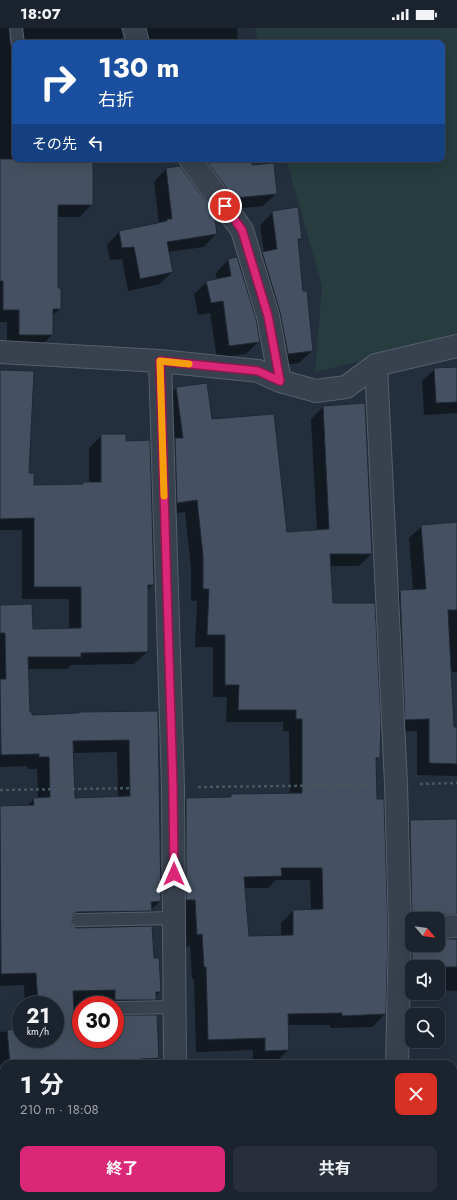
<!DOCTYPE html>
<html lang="ja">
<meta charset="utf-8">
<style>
:root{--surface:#1b232e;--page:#282f3a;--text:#f1f3f6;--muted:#a0a4aa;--line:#39404a;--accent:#db2777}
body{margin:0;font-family:Jost,"Noto Sans JP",sans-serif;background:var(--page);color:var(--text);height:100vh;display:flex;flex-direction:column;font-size:15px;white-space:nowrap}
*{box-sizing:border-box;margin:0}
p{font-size:13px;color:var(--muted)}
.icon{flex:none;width:22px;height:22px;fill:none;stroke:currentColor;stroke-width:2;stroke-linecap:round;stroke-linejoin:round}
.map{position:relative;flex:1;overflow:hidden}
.details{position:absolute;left:0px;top:1032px;width:457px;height:140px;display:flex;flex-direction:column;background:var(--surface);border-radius:12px 12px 0 0;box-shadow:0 4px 16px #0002,0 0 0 1px var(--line)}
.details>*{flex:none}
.guide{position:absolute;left:12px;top:12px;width:433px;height:122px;border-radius:8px;box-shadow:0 4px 16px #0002,0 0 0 1px var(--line);background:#1a4fa0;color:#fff;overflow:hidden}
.needle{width:26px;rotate:119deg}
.controls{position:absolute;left:405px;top:884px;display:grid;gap:8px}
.controls a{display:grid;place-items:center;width:40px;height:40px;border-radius:8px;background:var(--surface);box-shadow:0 4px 16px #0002,0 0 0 1px var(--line);font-size:20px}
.speed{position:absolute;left:12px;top:968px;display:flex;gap:8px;font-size:20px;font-weight:700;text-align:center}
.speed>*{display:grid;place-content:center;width:52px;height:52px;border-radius:50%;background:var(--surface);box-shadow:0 4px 16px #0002,0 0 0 1px var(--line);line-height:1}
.speed small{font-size:10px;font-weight:400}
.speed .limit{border:6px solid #d22;background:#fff;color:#111}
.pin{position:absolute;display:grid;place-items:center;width:34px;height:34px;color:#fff;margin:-17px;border:2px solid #fff;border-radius:50%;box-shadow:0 1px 4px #0007}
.me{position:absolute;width:44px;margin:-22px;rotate:0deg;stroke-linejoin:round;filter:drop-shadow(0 0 3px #0008)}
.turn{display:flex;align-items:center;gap:14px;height:84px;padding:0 20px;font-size:18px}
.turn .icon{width:52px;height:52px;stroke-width:2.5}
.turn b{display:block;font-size:28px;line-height:34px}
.then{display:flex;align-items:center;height:38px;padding:0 20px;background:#0003;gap:8px;font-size:15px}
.round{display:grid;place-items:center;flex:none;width:42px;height:42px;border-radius:8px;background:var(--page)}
.headline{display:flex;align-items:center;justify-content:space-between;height:68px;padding:0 20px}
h1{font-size:24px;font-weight:700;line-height:30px}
.primary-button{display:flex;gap:8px;margin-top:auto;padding:8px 20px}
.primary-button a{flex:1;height:46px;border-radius:8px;background:var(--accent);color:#fff;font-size:16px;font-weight:700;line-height:46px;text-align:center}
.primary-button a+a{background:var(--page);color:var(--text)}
.status{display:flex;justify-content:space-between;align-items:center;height:28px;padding:0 20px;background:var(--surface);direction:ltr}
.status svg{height:11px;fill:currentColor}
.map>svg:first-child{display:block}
</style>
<div class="status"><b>18:07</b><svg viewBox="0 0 49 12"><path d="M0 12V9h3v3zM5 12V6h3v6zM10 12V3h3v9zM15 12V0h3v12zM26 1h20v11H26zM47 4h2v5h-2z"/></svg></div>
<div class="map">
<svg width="457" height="1172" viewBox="0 0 457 1172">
<rect width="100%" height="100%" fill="#242f3e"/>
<path fill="#263c3f" d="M255 0H457V315L369 331 315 344 322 258 286 131H442V15H258Z"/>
<path fill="#0007" fill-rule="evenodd" d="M0 0H237L238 15H151L150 12 137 15 125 0H121L123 9 116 15H15V131H92V176L80 189H57V261L60 281 52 288V307L40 319H7V294H0ZM9 8H11L12 20 10 17Z
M205 131H250L251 138 276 166 263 178 221 182 206 139Z
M166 141 216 206 204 219 168 224 172 244 160 256 128 263 122 231 110 232 107 217 119 204 159 196 154 154Z
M273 184 301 210 298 213 302 264 312 323 299 335 276 338 250 238 264 225 260 197Z
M236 230 259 313 246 326 217 330 210 285 198 287 194 266 207 254 217 252 216 245 228 232Z
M457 340V385L424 387 422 353 435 341Z
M0 343 33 458 81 457 83 455H89V420L102 407 125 414 153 556 147 563V624L134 636 71 637 68 641H28L29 685 31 688 157 684 160 873 138 895 69 896 153 931 160 964 155 968V971L143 984 115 977H81V1011H115V988L158 1030 152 1036H4V1168H131L130 1172H0V1004L21 1002V1011H55V977H25L24 957 0 958V785H21L34 771H38L37 741H27V738L0 739V578L32 602 69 601V571H22V502H0ZM117 724 118 770 74 771 73 725Z
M176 360 211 393 286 505 317 503 311 391 323 379 371 526 359 538H330L332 576 379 729 375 733 385 986 372 999 330 1000V997H288V1022L276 1034 253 1035V1022L196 1024 194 951H192L190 918 185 919 174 783 186 771 228 770 231 767 290 766 289 703H283V694H226L227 669H213V619H195L197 573H191V541L185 484 165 487 164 372ZM276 852H310L311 882 293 883 281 895V908L248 909 244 860H268Z
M457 495V644H451L453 700H457V748L417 747V703L393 704 388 575 400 562H413L409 510 422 498Z
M457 792V909L438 891H412V917H438V912H457V963L438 962V939H412V963H399L397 805 410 793Z
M253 1168H377V1172H253Z"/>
<path fill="#455162" stroke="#1f2835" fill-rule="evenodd" d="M0 131H93V177H58V260H61V281H53V307H19V282H3V253H0Z
M218 131H251L252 137 274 135 277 166 234 170 208 135 218 133Z
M180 138 214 184 217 206 167 214 173 244 140 251 134 219 122 220 119 203 167 193V191H172L166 140Z
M298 179 302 211H298L303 263H307L313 323 288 326 280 284 262 224 277 221 272 183Z
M237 229 256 291 260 314 229 318 223 273 211 275 206 253 231 248 228 231Z
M457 339V374L436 375 434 340Z
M0 342 34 343 29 445H34V457L83 456V454H101V406H126V413L150 412 154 557H148V624L81 625V629H28L30 684H32V687L79 685V684L158 683 161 873 151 874 152 883 77 884 73 886 70 892 71 896 77 900 152 898 154 930H159L161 964H156V972H115V962L73 963 75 1004H81V1011H115V987H157L159 1030 140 1031V1036H10L7 1002 21 1001V1011H55V977H38L36 945 1 946 0 778 34 777 33 770 50 769 49 729H39V726L1 727 0 651H6L5 605H0V577L32 576 33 601 81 600V559H34V490L0 491ZM129 712 130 768 75 770 73 713Z
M207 355 212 391 274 386 287 504 329 501 323 378 365 375 372 526H330L333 575H375L381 694 380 730H376L377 771H384L388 901 386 986 342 988V985L288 986 289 1022 265 1023V1010L208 1012 206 939H204L202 906 197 907 195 872H186V770L231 769V766L302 765V691H296V682H238L239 657H225V607H207L209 561H203V528L197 472 177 475 175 410H183L176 359ZM281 840H322L323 881 293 882V907L249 908 244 849 282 848Z
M457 494V582H448L454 699H457V736L429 735V691L405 692 400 562 426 561 421 497Z
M457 791V886L437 887 429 891H412L410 792Z
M438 911H457V939H412V917H438Z"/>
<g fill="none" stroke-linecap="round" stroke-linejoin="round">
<defs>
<path id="service" d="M16 0 18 15
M77 892 174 890
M115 980 176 979"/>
<path id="minor" d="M134 0 138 15
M190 131 242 202 268 288 280 353
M0 324 160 333 258 343 280 353 316 363 346 359 376 337 457 318
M160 333 173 759 175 1036
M376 337 396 756 400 901 397 1036
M438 899 457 898
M173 1172 174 1168
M394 1172 395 1168"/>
</defs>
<use href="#service" stroke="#565f6c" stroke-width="14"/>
<use href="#minor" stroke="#565f6c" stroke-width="24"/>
<path stroke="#44595c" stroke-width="2.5" stroke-dasharray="3 3" stroke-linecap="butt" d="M420 756 457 755
M198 759 371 757
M0 762 147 760"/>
<use href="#service" stroke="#38414e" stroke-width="12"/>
<use href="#minor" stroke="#38414e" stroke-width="22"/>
</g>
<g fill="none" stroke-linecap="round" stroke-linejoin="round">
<defs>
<path id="route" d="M174 846 173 760 160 333 258 343 280 353 268 288 242 202 225 178"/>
</defs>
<use href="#route" stroke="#8e194d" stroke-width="10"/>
<use href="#route" stroke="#db2777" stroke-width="7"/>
<path stroke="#f59e0b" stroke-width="7" d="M164 468 160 333 189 336"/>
</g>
</svg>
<div class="controls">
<a><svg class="needle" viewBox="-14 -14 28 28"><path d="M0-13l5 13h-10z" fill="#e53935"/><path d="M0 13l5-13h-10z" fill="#a0a4aa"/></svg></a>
<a><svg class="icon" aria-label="sound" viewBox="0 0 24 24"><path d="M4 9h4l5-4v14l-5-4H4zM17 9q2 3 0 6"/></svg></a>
<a><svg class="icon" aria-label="search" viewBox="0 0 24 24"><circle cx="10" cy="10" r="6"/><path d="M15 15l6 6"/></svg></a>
</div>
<div class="speed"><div>21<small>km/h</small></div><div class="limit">30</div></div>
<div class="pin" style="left:225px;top:178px;background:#d93025"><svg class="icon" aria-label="arrive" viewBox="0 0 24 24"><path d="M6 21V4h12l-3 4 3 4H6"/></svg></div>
<svg class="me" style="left:174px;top:846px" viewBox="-20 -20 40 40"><path d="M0-17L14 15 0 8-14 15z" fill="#db2777" stroke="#fff" stroke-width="4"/></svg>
<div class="guide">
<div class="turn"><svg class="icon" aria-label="right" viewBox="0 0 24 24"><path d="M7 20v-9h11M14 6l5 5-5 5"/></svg><div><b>130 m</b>右折</div></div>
<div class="then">その先<svg class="icon" aria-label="left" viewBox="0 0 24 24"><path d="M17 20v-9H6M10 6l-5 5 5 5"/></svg></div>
</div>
<section class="details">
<div class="headline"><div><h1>1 分</h1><p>210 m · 18:08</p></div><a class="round" style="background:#d93025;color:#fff"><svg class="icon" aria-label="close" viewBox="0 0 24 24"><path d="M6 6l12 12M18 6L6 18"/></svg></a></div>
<div class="primary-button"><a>終了</a><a>共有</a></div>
</section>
</div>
